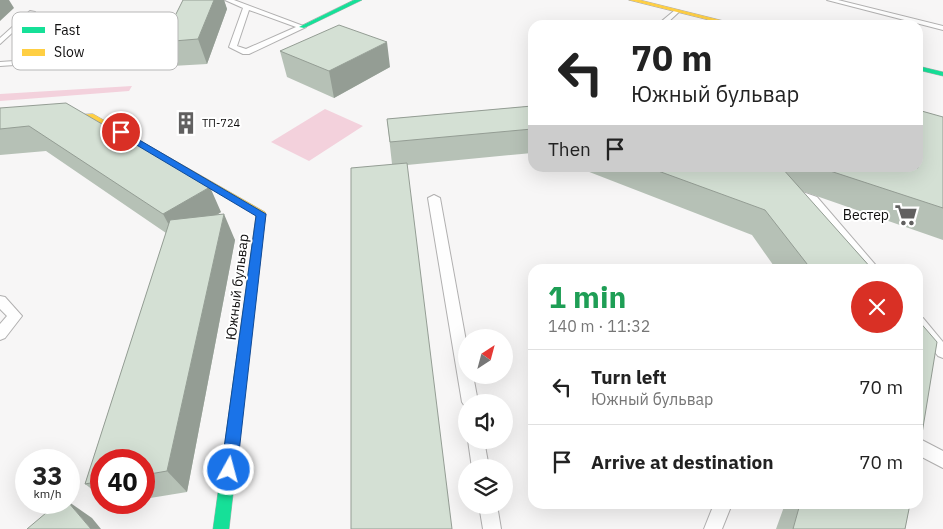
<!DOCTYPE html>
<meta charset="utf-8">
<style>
:root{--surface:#fff;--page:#f2f2f2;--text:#222;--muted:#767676;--line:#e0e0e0}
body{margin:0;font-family:"IBM Plex Sans",sans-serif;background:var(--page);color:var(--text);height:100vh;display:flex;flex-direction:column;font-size:19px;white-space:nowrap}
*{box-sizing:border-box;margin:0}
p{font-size:16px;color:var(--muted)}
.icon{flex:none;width:28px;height:28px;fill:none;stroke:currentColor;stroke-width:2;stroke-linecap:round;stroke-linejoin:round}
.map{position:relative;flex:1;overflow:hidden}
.side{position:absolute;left:528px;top:264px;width:395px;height:245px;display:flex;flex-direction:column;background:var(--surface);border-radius:15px;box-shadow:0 5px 20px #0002}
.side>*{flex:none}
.hud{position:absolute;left:528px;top:20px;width:395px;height:152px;border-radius:15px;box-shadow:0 5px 20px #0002;background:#fff;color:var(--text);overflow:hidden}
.needle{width:32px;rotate:36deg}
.controls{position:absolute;left:458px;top:329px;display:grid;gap:10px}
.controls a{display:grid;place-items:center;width:55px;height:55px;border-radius:50%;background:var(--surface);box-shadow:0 5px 20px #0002;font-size:25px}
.speed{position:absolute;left:15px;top:449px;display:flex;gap:10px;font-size:25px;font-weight:700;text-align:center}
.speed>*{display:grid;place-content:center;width:65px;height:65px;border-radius:50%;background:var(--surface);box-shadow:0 5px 20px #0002;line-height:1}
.speed small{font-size:12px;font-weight:400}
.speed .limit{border:8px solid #d22;background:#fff;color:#111}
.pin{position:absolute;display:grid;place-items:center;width:42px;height:42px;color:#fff;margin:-21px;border:2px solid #fff;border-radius:50%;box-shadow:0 1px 5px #0007}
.me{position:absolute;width:55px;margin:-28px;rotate:7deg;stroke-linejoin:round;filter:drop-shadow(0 0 4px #0008)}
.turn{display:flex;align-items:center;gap:18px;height:105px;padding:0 20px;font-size:22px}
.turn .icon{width:65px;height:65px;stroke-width:2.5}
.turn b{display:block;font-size:35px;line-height:42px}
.then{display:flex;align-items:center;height:48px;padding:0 20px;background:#0003;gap:10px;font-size:19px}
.round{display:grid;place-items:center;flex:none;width:52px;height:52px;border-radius:26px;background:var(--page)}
.head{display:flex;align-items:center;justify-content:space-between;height:85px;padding:0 20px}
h1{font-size:30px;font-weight:700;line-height:38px;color:#1e9e55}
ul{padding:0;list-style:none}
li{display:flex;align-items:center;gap:15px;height:75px;padding:0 20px;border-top:1px solid var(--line)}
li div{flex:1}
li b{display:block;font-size:19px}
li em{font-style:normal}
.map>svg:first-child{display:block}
</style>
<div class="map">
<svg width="943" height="529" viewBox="0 0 943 529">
<rect width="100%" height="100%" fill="#f7f6f6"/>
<path fill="#f3d1dc" d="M132 86 129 91 0 101V94Z
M325 109 363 126 309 161 271 142Z"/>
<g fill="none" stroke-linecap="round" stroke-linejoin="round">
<defs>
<path id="lane" d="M225 0H234L306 27 249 54H243L229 47 243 8ZM249 10 296 27 246 49 237 46Z
M827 0H838L943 26V30Z
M675 10 680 11 665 25H657Z
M30 11 35 12 0 44V38Z
M129 53 133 55 132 57 0 66V62Z
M794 189 817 197 879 269H866L809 201 790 194 789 192 790 190Z
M434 195 440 198 466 341V375H473L478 402H466V408L462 402 428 198Z
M0 296 5 297 22 316 5 338 0 340V324L7 316 0 309Z
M918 317 923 318 943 342V358L938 356 918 331Z
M918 438 943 451V468L918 455Z
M468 440H484L489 468H472Z
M714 504H732L722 529H704Z
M479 505H497L501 529H483Z"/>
<path id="fast" d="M354 0H362L304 28 299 27Z
M918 66 943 72V76L918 70Z
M257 241 262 245 229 529H213L252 245Z"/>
<path id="slow" d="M629 0H640L740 25H729Z
M93 114 265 212 266 214 261 248H253L252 245 256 215 91 119 0 125V119Z"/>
</defs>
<use href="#lane" stroke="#b1b0b0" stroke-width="2"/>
<use href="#fast" stroke="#b1b0b0" stroke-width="1"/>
<use href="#slow" stroke="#b1b0b0" stroke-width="1"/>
<use href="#lane" fill="#fefefe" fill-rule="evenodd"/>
<use href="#fast" fill="#16e098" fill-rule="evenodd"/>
<use href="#slow" fill="#ffcf43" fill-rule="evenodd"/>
</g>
<path fill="#b6c1b6" d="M183 0H224L227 9 207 64 172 66 162 42Z
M280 51 390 67 334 98 287 77Z
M532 106V153L407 165 392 164 387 119Z
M0 108 221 212 217 215 235 240 187 492 144 499V460H101V496L85 484 166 233 46 151 0 155Z
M943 117V240L802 191 872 269H776L752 235 579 168H918Z
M109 502H122L111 504Z
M785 504H910L905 529H776Z"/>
<path fill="#949d94" d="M0 0H9L14 8 0 21Z
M214 0H224L227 9 207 64 198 39Z
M387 42 390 67 334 98 329 71Z
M210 187 221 212 177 240 163 214Z
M224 214 235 240 187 492 167 471Z
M68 502H69L92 518 101 529H91Z"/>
<path fill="#d4e0d4" stroke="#949d94" d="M183 0H214L198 39 162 42Z
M339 25 387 42 329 71 280 51Z
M66 103 210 187 163 214 29 126 0 129V108Z
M532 106V129L390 142 387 119Z
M918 110 943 117V208L821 168H918Z
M407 163 452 529H351V168Z
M650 168H782L872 269H811L765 210Z
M224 214 167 471 144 475V460H101V481L85 484 170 220Z
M918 320 937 342 918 458Z
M59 502H68L91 529H27Z
M800 504H910L905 529H793Z"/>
<path fill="#1a73e8" stroke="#114b97" d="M118 131H124L266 214 237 470 234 475 229 478 223 475 221 470 256 216 118 134Z"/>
<defs>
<symbol id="building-bare" viewBox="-9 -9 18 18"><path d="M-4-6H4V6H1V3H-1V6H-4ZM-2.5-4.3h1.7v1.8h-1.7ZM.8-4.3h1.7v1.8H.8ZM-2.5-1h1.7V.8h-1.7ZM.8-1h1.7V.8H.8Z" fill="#616060" stroke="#fff" stroke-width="2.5" paint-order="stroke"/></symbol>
<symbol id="supermarket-bare" viewBox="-9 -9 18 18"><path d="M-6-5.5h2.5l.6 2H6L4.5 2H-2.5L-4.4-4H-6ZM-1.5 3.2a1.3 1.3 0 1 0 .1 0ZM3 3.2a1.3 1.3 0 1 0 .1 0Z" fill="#616060" stroke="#fff" stroke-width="2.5" paint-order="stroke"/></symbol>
</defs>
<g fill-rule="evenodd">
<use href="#building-bare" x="170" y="107" width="32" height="32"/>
<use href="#supermarket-bare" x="890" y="199" width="32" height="32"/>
</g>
<g text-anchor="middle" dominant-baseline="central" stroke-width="4" stroke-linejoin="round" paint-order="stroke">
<g font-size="11" fill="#100f0f" stroke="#fff" text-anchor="start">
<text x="202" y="123">ТП-724</text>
</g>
<g font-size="14" fill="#100f0f" stroke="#fff" text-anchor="end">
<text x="889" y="215">Вестер</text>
</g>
<g font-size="14" fill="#100f0f" stroke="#fff">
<text transform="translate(237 287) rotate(-83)">Южный бульвар</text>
</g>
</g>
<rect x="12" y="12" width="166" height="58" rx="8" fill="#fff" stroke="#b7b7b7" stroke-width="1"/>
<rect x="22" y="27" width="23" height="6" fill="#16e098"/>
<rect x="22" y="49" width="23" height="7" fill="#ffcf43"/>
<g font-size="14" fill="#100f0f">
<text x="54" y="35">Fast</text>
<text x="54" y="57">Slow</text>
</g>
</svg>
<div class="controls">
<a><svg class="needle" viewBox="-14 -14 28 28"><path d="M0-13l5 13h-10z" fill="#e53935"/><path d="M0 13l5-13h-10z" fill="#767676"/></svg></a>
<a><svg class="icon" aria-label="sound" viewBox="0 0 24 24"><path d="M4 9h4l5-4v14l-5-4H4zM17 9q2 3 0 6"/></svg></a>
<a><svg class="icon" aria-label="layers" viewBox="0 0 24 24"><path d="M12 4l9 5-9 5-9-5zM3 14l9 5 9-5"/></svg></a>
</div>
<div class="speed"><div>33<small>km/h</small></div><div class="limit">40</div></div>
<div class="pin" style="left:121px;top:132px;background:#d93025"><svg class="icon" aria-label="arrive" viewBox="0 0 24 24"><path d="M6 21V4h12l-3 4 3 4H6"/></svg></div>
<svg class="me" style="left:229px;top:470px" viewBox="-20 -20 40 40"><circle r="17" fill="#1a73e8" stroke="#fff" stroke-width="3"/><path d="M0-11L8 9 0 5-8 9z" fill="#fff"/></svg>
<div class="hud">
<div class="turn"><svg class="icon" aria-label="left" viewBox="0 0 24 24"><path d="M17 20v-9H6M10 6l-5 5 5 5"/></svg><div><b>70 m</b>Южный бульвар</div></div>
<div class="then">Then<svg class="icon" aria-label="arrive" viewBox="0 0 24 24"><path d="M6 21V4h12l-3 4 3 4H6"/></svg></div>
</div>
<section class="side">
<div class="head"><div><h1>1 min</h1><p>140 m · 11:32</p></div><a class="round" style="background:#d93025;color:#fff"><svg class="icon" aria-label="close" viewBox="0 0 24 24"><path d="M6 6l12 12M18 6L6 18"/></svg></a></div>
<ul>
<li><svg class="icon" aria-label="left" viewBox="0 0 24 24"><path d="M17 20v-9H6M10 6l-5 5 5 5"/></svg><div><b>Turn left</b><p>Южный бульвар</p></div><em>70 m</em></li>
<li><svg class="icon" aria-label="arrive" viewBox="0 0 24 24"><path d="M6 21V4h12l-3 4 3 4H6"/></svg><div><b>Arrive at destination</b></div><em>70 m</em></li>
</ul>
</section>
</div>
